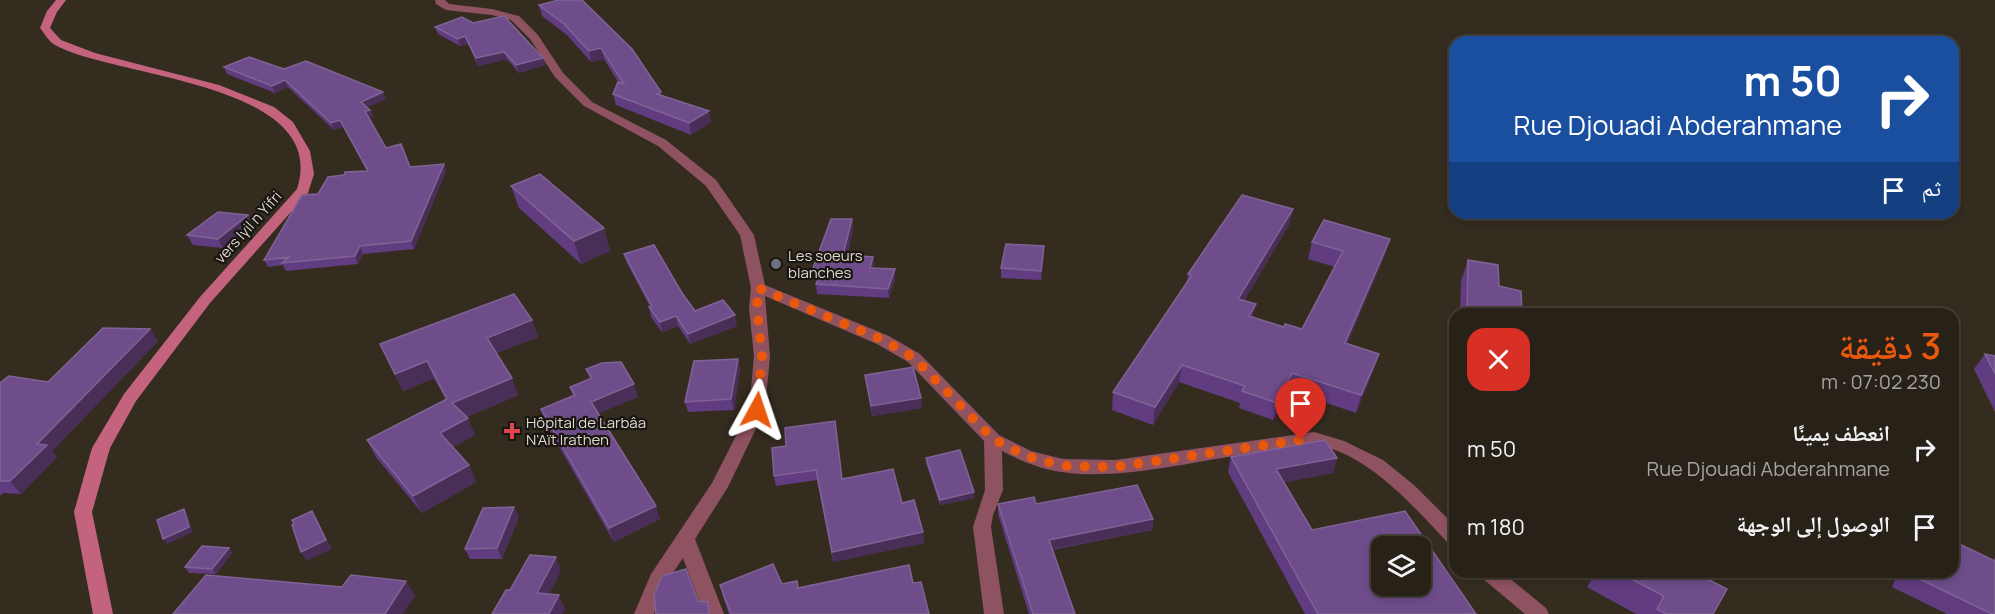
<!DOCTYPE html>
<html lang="ar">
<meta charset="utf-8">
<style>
:root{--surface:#282118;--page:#342e25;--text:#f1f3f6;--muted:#a5a3a2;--line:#443e37;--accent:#ea580c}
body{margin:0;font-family:Manrope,"Noto Naskh Arabic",sans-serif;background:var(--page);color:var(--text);direction:rtl;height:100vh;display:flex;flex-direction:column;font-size:22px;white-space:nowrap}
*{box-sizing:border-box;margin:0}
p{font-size:20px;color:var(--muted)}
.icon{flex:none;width:33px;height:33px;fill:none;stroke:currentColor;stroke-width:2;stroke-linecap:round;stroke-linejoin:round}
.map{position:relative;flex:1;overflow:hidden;direction:ltr}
.details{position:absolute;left:1449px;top:308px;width:510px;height:270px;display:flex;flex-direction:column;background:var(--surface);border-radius:18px;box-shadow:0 3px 9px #0003,0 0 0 2px var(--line);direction:rtl}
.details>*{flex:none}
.hud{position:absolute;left:1449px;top:36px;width:510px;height:183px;border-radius:18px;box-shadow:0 3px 9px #0003,0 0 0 2px var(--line);direction:rtl;background:#1a4fa0;color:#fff;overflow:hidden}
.controls{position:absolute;left:1371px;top:536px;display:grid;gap:12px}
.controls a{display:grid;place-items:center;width:60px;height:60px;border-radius:12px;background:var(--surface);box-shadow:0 3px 9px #0003,0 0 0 2px var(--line);font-size:30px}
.pin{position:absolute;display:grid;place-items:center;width:51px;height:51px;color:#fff;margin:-62px -26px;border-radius:50% 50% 50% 0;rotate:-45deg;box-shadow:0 0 6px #0007}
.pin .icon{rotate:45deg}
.me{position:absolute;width:66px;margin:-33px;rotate:5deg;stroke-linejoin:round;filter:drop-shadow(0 0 4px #0008)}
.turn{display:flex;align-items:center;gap:21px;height:126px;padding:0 18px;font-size:27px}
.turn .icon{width:78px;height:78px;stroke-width:2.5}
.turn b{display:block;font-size:42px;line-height:51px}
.then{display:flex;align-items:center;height:57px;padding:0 18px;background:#0003;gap:12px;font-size:22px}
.round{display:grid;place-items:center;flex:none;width:63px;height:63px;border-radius:18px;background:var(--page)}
.headline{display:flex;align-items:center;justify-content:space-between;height:102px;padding:0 18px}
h1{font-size:36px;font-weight:600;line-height:45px;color:var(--accent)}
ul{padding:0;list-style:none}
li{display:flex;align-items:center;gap:18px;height:78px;padding:0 18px}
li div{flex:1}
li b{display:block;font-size:22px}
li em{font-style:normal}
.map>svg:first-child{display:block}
</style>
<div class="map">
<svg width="1995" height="614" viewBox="0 0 1995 614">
<rect width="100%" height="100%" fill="#352c20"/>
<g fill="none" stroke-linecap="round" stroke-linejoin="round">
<path fill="#8f5261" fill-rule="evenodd" d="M435 0H445L449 4 492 9 519 16 538 35 563 73 592 102 666 140 716 180 754 235 765 285 889 336 920 354 999 435 1031 451 1063 459 1115 460 1314 432 1344 441 1383 460 1414 485 1455 526V546L1448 543C1414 507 1367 452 1315 445 1301 443 1268 451 1252 453 1198 461 1114 481 1062 472 1041 469 1021 461 1002 451L1003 490 993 515 991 527 1004 614H984L973 527 985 490 984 441 908 362 877 344 765 296 770 356 765 410 728 487 695 539 724 614H704L683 558 666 583 654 614H634L651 574 712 483 749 410 754 356 749 308 751 288 740 235 706 186 658 146 584 106 555 77 530 39 511 20 492 15 446 10 436 4Z
M1479 572H1502L1546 608 1549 614H1525L1482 578Z"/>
<path fill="#c4637e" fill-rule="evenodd" d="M56 0H66L57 12 50 28 61 40 95 53 219 85 274 107 293 122 310 151 314 174 308 193 210 303 136 401 110 448 92 512 113 614H93L74 512 92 448 124 394 200 297 297 189C331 82 114 78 55 45 49 42 44 33 40 28L47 11Z"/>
</g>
<path fill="#613c81" d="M559 0 662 96 711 122 691 135 616 105 613 94 618 82 604 59 591 62 567 35 542 16 539 5Z
M435 27 543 58 545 65 519 73 507 59 478 66 468 44 460 46 438 34Z
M224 67 284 69 386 99 367 107 370 110 373 116 369 118 386 148 410 167 444 164 446 171 414 249 363 254 358 264 286 271 283 265 268 267 264 260 318 194 344 175 367 171 343 127 334 130 288 87 275 93 227 74Z
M511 186 604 228 610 251 581 264 519 208Z
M1293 209 1289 225 1244 301 1253 318 1284 327 1302 329 1335 267 1308 259 1312 242 1390 239 1385 255 1347 344 1379 354 1373 371 1356 413 1288 390 1273 420 1239 408 1240 403 1179 382 1153 425 1112 410 1113 392 1187 282 1188 274Z
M248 215 253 225 223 248 193 245 187 235Z
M852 219 853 229 847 256 873 257 874 268 895 279 889 298 817 294 816 284 818 278H814L813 268Z
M624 254 682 293 695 311 737 326 690 344 678 326 662 332 651 317 649 307H650L627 263Z
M1044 256 1041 280 1001 278V268Z
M1468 260 1499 286 1522 314H1460L1461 281Z
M532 320 538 337 496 353 518 395 466 417 475 435 453 447 469 465 476 482 422 513 376 457 367 440 446 400 434 378 403 391 380 344Z
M150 329 158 341 52 451 57 457 21 494 3 493 0 496V383L48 382Z
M1985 354 1995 356V412L1974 369Z
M738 359 740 369 734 410 688 412 685 402Z
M586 369 638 397 598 413 660 519 614 542 545 422 541 409 573 396 570 387 590 379Z
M865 375 922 408 872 416Z
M772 448 842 479 902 503 923 532 924 543 833 562 817 480 776 486 774 476Z
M1231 457 1337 458 1333 473 1283 482 1312 530 1476 614H1305L1228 472Z
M926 458 974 498 940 505 926 463Z
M998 504H1036L1153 519 1152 530 1052 550 1075 614H1029L998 514Z
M519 517 502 559H470L465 549Z
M229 548 232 553 216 574 189 573 185 567Z
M1995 556V614H1947L1892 587 1898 572H1953L1994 560Z
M1596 572H1694L1713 614H1636L1587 587Z
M913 583 929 614H729L724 600 720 585 782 584 798 588Z"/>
<path fill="#492e57" d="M465 36 468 44 460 46 458 39Z
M601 48 604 59 591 62 589 51Z
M504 52 507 59 478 66 476 58Z
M543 58 545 65 519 73 516 65Z
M285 80 288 87 275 93 272 86Z
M383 92 386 99 364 109 361 102Z
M370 110 373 116 368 118 365 111Z
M709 111 711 122 691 135 689 123Z
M340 120 343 127 334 130 331 123Z
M444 164 446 171 414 249 411 241Z
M1293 209 1289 225 1235 316 1238 299Z
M248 215 253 225 223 248 218 239Z
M852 219 853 229 844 265 843 255Z
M604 228 610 251 581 264 574 241Z
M1390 239 1385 255 1340 360 1345 343Z
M360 246 363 254 358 264 355 256Z
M1044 246V256L1041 280V271Z
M873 257 874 267 870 277V268Z
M895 269V279L889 298 888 289Z
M1256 304 1252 321 1249 316Z
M735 315 737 326 690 344 688 334Z
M676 316 678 326 662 332 660 322Z
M532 320 538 337 493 354 487 338Z
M150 329 158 341 52 451 57 457 21 494 10 481 37 444Z
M1379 354 1373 371 1356 413 1361 395Z
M738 359 740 369 734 410 731 399Z
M427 361 434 378 403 391 395 374Z
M1182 365 1179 382 1153 425 1155 407Z
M1292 373 1288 390 1273 420 1277 403Z
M512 378 518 395 460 419 452 403Z
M634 384 638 397 595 415 591 402Z
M921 398 922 408 872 416 871 406Z
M468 418 475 435 448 450 440 433Z
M1337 458 1333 473 1272 485 1276 469Z
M469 465 476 482 422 513 413 496Z
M974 492V498L940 505V500Z
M656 506 660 519 614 542 609 528Z
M514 507 519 517 502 559 497 548Z
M184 509 187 514 193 532 167 544 163 539Z
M312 511 332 549 307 561 301 552Z
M1153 519 1152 530 1048 550 1049 540Z
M923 532 924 543 833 562 832 552Z
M229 548 232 553 216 574 212 569Z
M556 557 561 571 543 607 537 593Z
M406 581 415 596 403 614H385Z
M559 595 565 609 562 614H549Z"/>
<path fill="#6e4d8a" stroke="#806395" stroke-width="1.5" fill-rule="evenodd" d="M559 0H582L632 49 661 92 657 94 709 111 689 123 613 94 618 82 624 84 601 48 589 51 564 24 539 5Z
M504 16 543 58 516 65 504 52 476 58 465 36 458 39 435 27 462 17 473 23Z
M249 57 284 69 306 61 383 92 361 102 370 110 365 111 386 148 401 144 410 167 444 164 411 241 360 246 355 256 282 263 289 257 264 260 302 195 318 194 328 177 344 175 345 172 368 171 340 120 331 123 285 80 272 86 224 67Z
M540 174 604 228 574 241 511 186Z
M1242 195 1293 209 1238 299 1256 304 1249 316 1284 327 1285 324 1302 329 1343 251 1312 242 1324 220 1390 239 1345 343 1379 354 1361 395 1292 373 1277 403 1242 391 1245 386 1182 365 1155 407 1113 392 1192 275 1188 274Z
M218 212 248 215 218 239 187 235Z
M831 219H852L843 255 873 257 870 268 895 269 888 289 816 284 822 269 813 268Z
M1006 244 1044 246 1041 271 1001 268Z
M654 245 682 293 695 311 723 300 735 315 688 334 676 316 660 322 649 307 652 306 624 254Z
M1468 260 1498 265 1499 286 1521 291 1522 314H1467Z
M514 294 532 320 487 338 512 378 452 403 468 418 440 433 469 465 413 496 367 440 447 399 427 361 395 374 380 344Z
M103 328 150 329 37 444 47 445 10 481H0V383L9 376 48 382Z
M1985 354 1995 356V374Z
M738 359 731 399 685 402 694 361Z
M621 362 634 384 591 402 656 506 609 528 541 409 575 395 570 387 592 378 586 369 602 363Z
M913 367 921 398 871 406 865 375Z
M835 421 842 479 893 469 902 503 914 500 923 532 832 552 816 470 774 476 772 448 786 446 785 428Z
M1325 440 1337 458 1276 469 1312 530 1405 511 1476 614H1318L1231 457ZM1382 546H1420V585H1382Z
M960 450 974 492 940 500 926 458Z
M1137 485 1153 519 1049 540 1075 614H1033L998 504 1034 497 1036 504Z
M514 507 497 548 465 549 483 508Z
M184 509 189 527 163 539 157 520Z
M312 511 326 540 301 552 292 525 294 524 292 520Z
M1953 541 1995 561V614H1992L1905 572H1953Z
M202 546 229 548 212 569 185 567Z
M530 555 556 557 537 593 559 595 549 614H492L506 590H510Z
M773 564 782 584 797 581 798 588 909 565 913 583 921 582 929 614H731L720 585Z
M686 569 698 601 708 602 709 614H656L654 595 662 576Z
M1618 572H1694L1727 589 1713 614H1666L1657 609 1664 596Z
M206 575 342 587 351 575 406 581 385 614H173Z"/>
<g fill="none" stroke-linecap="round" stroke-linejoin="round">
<path stroke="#ea580c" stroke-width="10" stroke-dasharray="0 18" d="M757 410 762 356 757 308 758 288 883 340 914 358 993 439 1026 456 1063 466 1115 467 1301 440"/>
</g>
<circle fill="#6b7280" stroke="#191510" stroke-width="2" cx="776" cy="264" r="6"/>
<path fill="#e0444e" stroke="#191510" stroke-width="2" d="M509 422h6v6h6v6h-6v6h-6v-6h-6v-6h6z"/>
<g text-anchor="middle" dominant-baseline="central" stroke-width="4.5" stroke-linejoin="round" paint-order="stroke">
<g font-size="15" fill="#dfd9d1" stroke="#191510">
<text transform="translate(248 227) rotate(-48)">vers Iγil n Yifri</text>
</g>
<g font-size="15" fill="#dfd9d1" stroke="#191510" text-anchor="start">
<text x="788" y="255">Les soeurs<tspan x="788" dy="17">blanches</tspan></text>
<text x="526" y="422">Hôpital de Larbâa<tspan x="526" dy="17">N'Aït Irathen</tspan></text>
</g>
</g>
</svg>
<div class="controls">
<a><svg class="icon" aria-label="layers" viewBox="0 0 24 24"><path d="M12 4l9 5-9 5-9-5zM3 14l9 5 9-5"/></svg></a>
</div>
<div class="pin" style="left:1301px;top:440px;background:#d93025"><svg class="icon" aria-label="arrive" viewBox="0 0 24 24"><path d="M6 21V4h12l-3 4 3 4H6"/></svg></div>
<svg class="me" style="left:757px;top:410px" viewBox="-20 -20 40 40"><path d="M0-17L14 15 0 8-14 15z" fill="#ea580c" stroke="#fff" stroke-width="4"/></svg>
<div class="hud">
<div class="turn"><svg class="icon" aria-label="right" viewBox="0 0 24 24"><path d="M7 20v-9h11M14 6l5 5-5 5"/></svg><div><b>50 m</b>Rue Djouadi Abderahmane</div></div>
<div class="then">ثم<svg class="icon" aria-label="arrive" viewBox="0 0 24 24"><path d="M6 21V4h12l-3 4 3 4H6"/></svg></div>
</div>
<section class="details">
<div class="headline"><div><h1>3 دقيقة</h1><p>230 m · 07:02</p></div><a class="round" style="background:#d93025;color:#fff"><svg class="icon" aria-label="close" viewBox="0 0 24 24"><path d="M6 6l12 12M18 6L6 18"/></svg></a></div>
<ul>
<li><svg class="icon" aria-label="right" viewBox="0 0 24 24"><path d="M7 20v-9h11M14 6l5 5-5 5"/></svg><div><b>انعطف يمينًا</b><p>Rue Djouadi Abderahmane</p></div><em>50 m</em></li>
<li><svg class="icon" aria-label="arrive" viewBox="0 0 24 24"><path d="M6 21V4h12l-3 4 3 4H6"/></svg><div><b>الوصول إلى الوجهة</b></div><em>180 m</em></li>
</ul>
</section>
</div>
